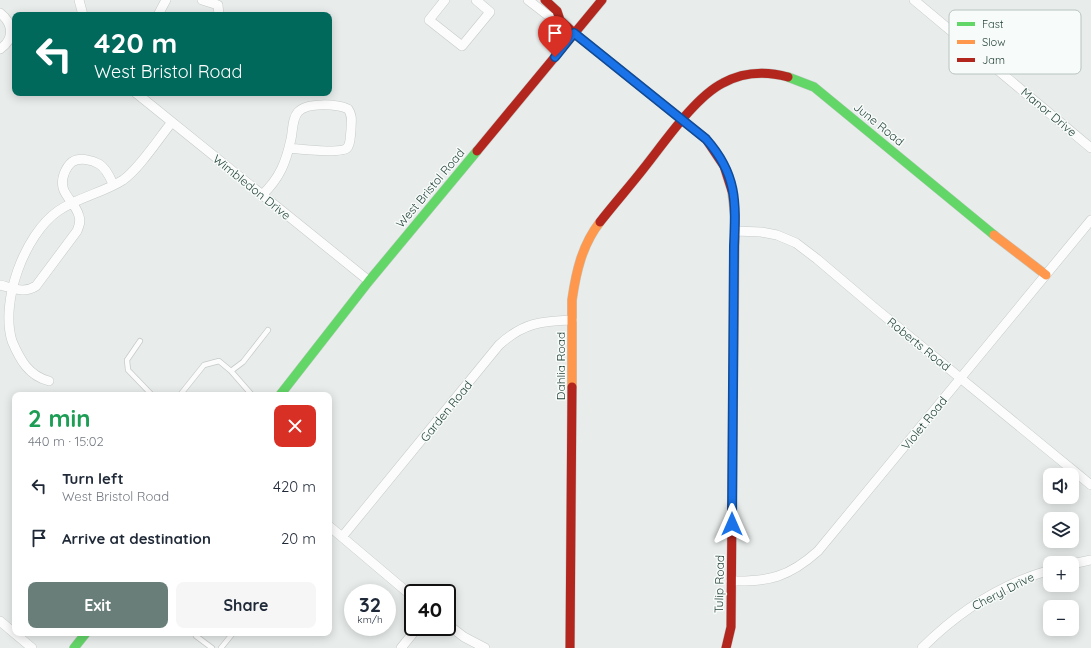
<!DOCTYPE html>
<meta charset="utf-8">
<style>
:root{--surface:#fff;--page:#f6f6f7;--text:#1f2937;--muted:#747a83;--accent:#697e78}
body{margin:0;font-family:Quicksand,sans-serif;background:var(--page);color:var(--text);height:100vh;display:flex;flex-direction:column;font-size:15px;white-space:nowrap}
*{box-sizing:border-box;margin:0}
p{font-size:13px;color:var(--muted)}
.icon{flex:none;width:22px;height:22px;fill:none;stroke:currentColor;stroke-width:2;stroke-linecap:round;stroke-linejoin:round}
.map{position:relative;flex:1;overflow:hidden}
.drawer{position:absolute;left:12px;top:392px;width:320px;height:244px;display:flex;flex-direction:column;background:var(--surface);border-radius:8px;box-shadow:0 2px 10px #0003}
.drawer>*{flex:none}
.hud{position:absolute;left:12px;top:12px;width:320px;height:84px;border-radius:8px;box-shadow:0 2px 10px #0003;background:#00695c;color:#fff;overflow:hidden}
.tools{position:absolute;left:1043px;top:468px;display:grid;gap:8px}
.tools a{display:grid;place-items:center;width:36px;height:36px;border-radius:8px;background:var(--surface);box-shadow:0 2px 10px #0003;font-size:20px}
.speed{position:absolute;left:344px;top:584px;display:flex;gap:8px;font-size:20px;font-weight:700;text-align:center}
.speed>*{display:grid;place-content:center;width:52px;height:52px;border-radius:50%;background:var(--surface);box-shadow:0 2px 10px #0003;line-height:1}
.speed small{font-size:10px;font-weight:400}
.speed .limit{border:2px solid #111;border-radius:6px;background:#fff;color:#111}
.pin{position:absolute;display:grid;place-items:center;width:34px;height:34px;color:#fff;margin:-41px -17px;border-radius:50% 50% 50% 0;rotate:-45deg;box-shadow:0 0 4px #0007}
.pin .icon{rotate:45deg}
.me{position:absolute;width:44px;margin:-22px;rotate:0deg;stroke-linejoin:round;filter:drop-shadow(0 0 3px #0008)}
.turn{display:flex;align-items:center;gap:14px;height:84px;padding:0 16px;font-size:18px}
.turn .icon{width:52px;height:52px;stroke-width:2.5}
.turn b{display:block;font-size:28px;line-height:34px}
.round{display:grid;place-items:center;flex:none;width:42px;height:42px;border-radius:8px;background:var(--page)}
.headline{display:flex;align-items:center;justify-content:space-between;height:68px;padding:0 16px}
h1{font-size:24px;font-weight:700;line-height:30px;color:#1e9e55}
.cta{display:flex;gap:8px;margin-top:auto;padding:8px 16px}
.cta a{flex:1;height:46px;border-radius:8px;background:var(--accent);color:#fff;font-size:16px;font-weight:700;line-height:46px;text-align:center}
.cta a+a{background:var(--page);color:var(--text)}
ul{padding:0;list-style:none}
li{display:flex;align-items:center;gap:12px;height:52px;padding:0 16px}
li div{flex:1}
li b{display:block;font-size:15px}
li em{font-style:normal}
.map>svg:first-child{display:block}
</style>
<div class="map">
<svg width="1091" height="648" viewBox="0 0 1091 648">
<rect width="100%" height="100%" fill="#e8edeb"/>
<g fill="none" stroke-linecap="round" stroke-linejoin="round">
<defs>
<path id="lane" d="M140 341 127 360 128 370 152 395
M231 371 243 362 268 330
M180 395 204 365 219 361 231 371 252 395
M198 633 196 636 212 648
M221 648 233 633"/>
<path id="street" d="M79 0 83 15
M202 0 218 5 219 15
M445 0 429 20 462 46 490 12 476 0
M528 0 550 17 560 20
M914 0 1091 148
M0 13C13 23 15 39 0 49
M158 15 166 0
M136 93 369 281
M262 195C280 178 286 162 291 139 293 130 292 119 298 112 307 102 337 104 348 109 353 116 351 122 351 130 350 136 351 144 347 148 342 154 298 149 289 148
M735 231 761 232 777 235 796 243 817 259 876 309 1091 485
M0 285C13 288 24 294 36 286L77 231C79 226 81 222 79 216 75 200 57 194 64 174 66 169 68 165 72 162 80 157 92 160 99 164 106 168 110 177 113 184
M49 381C29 376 20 360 12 341 0 302 24 235 58 211 78 197 103 193 123 180 139 169 159 138 172 122
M329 526 413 597
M342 537 499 345C523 323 541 321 572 320
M1072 564 1091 560
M731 581C769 582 789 577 818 551L1091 220
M0 621 32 648
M447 624 464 637 485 648
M401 648 418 627
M922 648C958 612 1001 584 1050 570"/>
<path id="fast" d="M788 77 814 87 994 235
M280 395 369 281 477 151
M74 648 86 633"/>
<path id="slow" d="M732 191 735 216 732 506
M994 235 1046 275
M572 387V300C576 272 582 245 600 222"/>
<path id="jam" d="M545 0 557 11 560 20 574 33 706 139 724 166 732 191
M477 151 602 0
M600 222C614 204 630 186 644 168 664 143 695 97 723 83 743 72 766 71 788 77
M570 648 572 387
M726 648 731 627 732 506"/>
</defs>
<use href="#lane" stroke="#c5cac8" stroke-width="6"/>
<use href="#street" stroke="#c5cac8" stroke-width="10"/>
<use href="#fast" stroke="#c3cbc8" stroke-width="10"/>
<use href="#slow" stroke="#c3cbc8" stroke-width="10"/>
<use href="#jam" stroke="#c3cbc8" stroke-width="10"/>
<use href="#lane" stroke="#fcfcfc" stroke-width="4.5"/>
<use href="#street" stroke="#fcfcfc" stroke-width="9"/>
<use href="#fast" stroke="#63d668" stroke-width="9"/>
<use href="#slow" stroke="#ff974d" stroke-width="9"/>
<use href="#jam" stroke="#b3261e" stroke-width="9"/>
</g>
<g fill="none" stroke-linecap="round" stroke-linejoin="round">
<defs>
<path id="route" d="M555 57 574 33 706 139C737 174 736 201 734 246L732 524"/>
</defs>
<use href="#route" stroke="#114b97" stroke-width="10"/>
<use href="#route" stroke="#1a73e8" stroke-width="7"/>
</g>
<g text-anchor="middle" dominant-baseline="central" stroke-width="3" stroke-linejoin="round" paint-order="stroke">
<g font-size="12" fill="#24423a" stroke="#f7fbf9">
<text transform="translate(1049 112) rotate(40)">Manor Drive</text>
<text transform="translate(879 124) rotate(39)">June Road</text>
<text transform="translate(252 187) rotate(39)">Wimbledon Drive</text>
<text transform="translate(430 188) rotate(-50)">West Bristol Road</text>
<text transform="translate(919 344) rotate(39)">Roberts Road</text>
<text transform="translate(560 366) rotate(-90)">Dahlia Road</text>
<text transform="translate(446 411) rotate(-51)">Garden Road</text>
<text transform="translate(924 423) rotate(-51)">Violet Road</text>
<text transform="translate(719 584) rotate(-89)">Tulip Road</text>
<text transform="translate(1003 591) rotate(-27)">Cheryl Drive</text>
</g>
</g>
<rect x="949" y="10" width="132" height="64" rx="6" fill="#f7fbf9" stroke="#b8c4c0" stroke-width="1"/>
<rect x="957" y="22" width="18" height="4" fill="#63d668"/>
<rect x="957" y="40" width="18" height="4" fill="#ff974d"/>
<rect x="957" y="58" width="18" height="4" fill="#b3261e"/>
<g font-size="11" fill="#24423a">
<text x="982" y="28">Fast</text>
<text x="982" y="46">Slow</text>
<text x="982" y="64">Jam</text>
</g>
</svg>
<div class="tools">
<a><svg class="icon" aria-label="sound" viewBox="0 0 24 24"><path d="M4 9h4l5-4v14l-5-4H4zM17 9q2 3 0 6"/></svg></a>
<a><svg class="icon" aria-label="layers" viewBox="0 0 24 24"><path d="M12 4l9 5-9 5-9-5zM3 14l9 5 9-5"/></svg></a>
<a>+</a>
<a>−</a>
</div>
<div class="speed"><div>32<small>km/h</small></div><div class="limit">40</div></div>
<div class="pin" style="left:555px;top:57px;background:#d93025"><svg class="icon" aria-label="arrive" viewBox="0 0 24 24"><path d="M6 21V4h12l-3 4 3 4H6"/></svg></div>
<svg class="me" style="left:732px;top:524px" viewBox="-20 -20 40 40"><path d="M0-17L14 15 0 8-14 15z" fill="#1a73e8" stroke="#fff" stroke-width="4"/></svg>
<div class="hud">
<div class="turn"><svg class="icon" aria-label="left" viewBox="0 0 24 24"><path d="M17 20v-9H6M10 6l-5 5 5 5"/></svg><div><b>420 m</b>West Bristol Road</div></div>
</div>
<section class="drawer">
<div class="headline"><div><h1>2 min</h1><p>440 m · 15:02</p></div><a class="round" style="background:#d93025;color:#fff"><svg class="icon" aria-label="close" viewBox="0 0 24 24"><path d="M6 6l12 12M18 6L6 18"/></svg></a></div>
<ul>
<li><svg class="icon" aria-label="left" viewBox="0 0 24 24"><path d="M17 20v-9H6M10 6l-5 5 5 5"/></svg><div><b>Turn left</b><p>West Bristol Road</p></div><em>420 m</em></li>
<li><svg class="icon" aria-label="arrive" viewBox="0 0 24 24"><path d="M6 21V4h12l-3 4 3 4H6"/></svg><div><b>Arrive at destination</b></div><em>20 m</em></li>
</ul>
<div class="cta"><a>Exit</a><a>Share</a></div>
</section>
</div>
